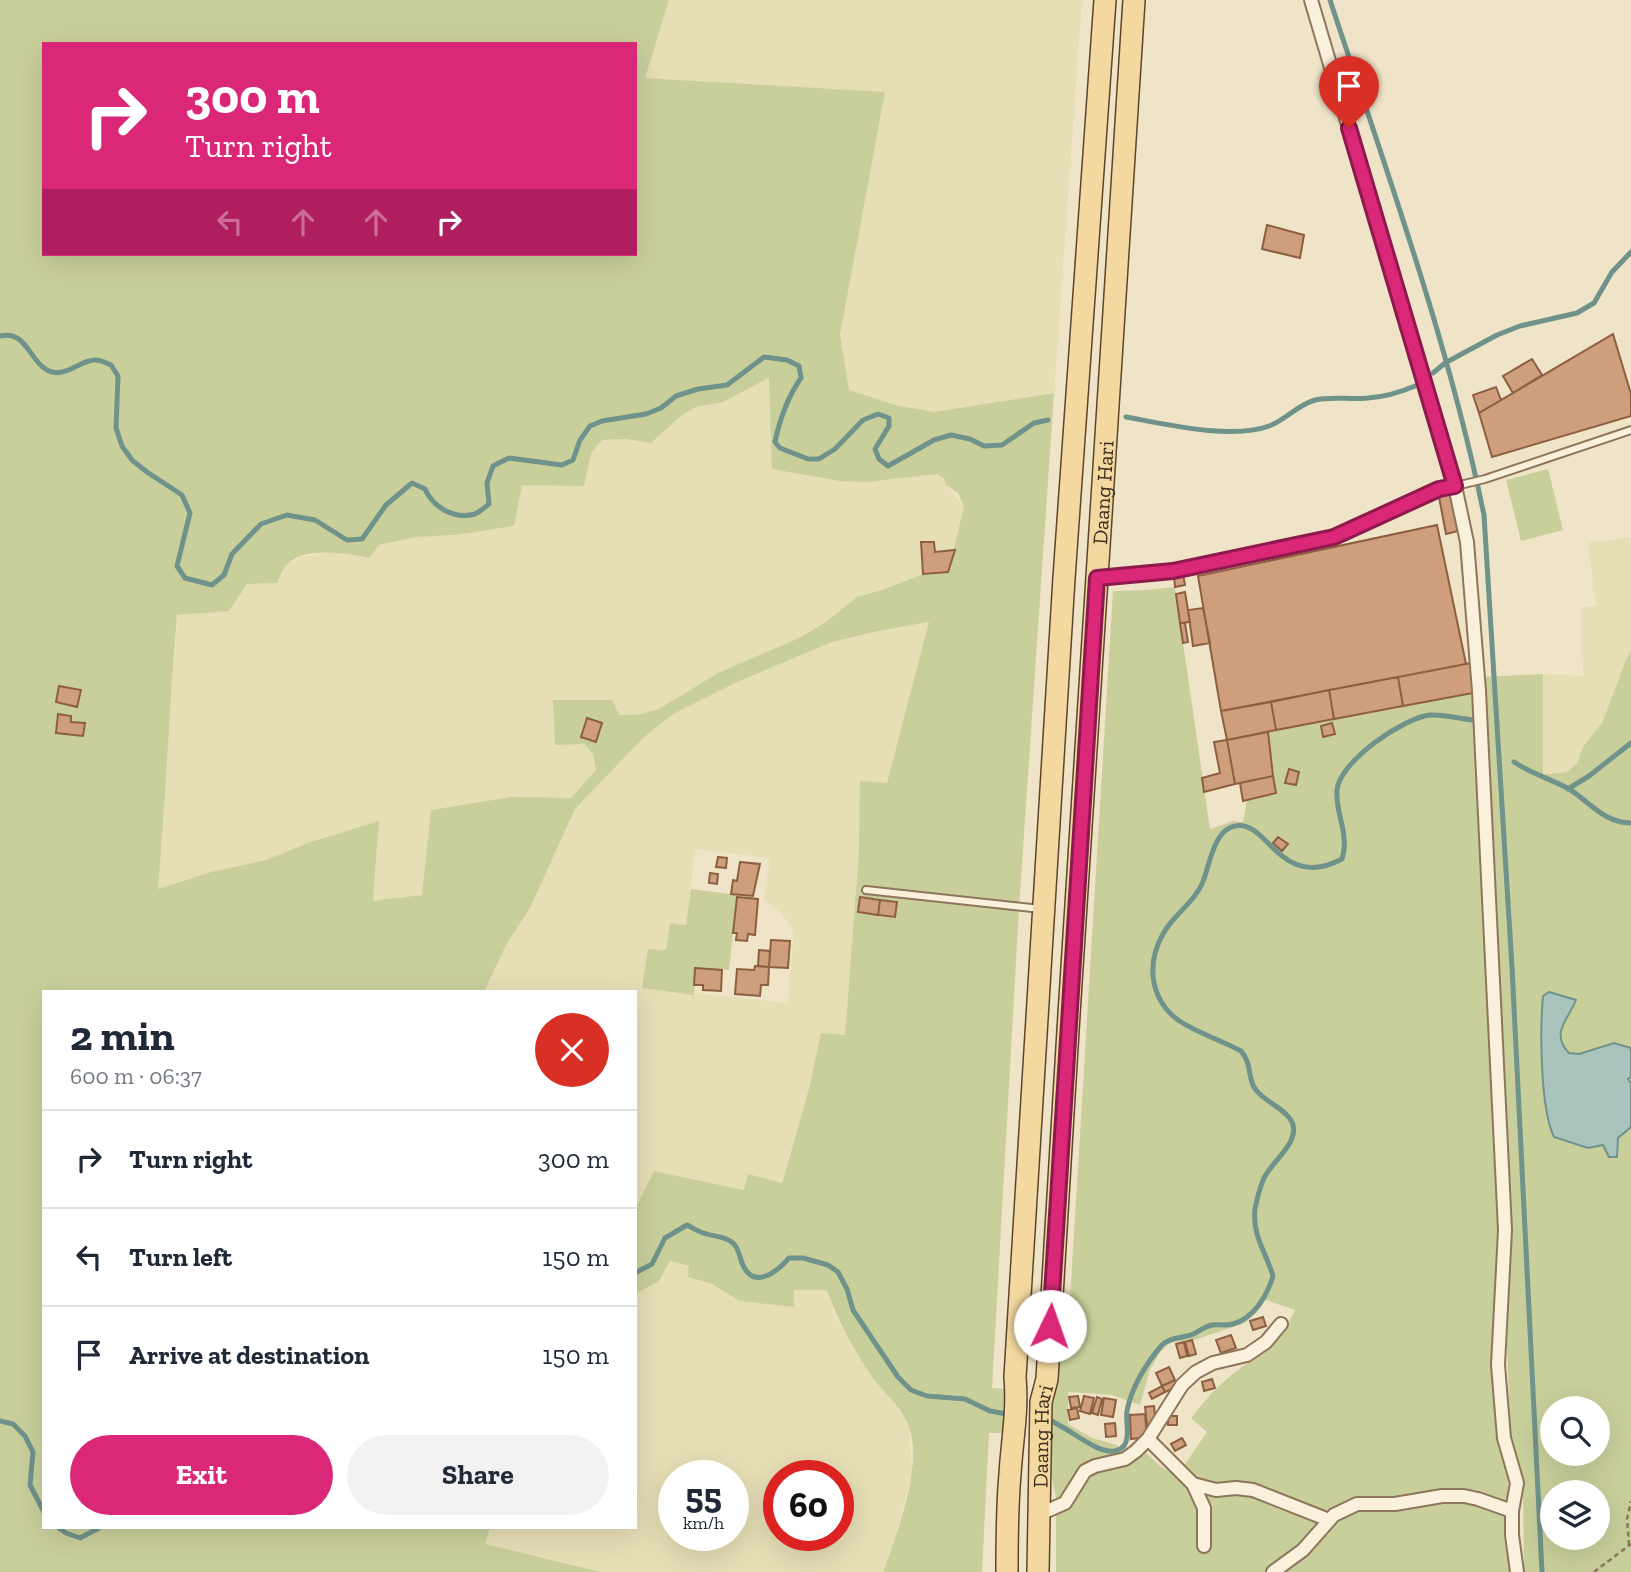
<!DOCTYPE html>
<meta charset="utf-8">
<style>
:root{--surface:#fff;--page:#f2f2f3;--text:#1f2937;--muted:#747a83;--line:#e0e1e3;--accent:#db2777}
body{margin:0;font-family:"Zilla Slab",serif;background:var(--page);color:var(--text);height:100vh;display:flex;flex-direction:column;font-size:26px;white-space:nowrap}
*{box-sizing:border-box;margin:0}
p{font-size:23px;color:var(--muted)}
.icon{flex:none;width:38px;height:38px;fill:none;stroke:currentColor;stroke-width:2;stroke-linecap:round;stroke-linejoin:round}
.map{position:relative;flex:1;overflow:hidden}
.panel{position:absolute;left:42px;top:990px;width:595px;height:539px;display:flex;flex-direction:column;background:var(--surface);border-radius:0px;box-shadow:0 7px 28px #0002}
.panel>*{flex:none}
.top-card{position:absolute;left:42px;top:42px;width:595px;height:214px;border-radius:0px;box-shadow:0 7px 28px #0002;background:#db2777;color:#fff;overflow:hidden}
.fabs{position:absolute;left:1540px;top:1396px;display:grid;gap:14px}
.fabs a{display:grid;place-items:center;width:70px;height:70px;border-radius:50%;background:var(--surface);box-shadow:0 7px 28px #0002;font-size:35px}
.speed{position:absolute;left:658px;top:1460px;display:flex;gap:14px;font-size:35px;font-weight:700;text-align:center}
.speed>*{display:grid;place-content:center;width:91px;height:91px;border-radius:50%;background:var(--surface);box-shadow:0 7px 28px #0002;line-height:1}
.speed small{font-size:18px;font-weight:400}
.speed .limit{border:10px solid #d22;background:#fff;color:#111}
.pin{position:absolute;display:grid;place-items:center;width:60px;height:60px;color:#fff;margin:-72px -30px;border-radius:50% 50% 50% 0;rotate:-45deg;box-shadow:0 0 7px #0007}
.pin .icon{rotate:45deg}
.me{position:absolute;width:77px;margin:-38px;rotate:3deg;stroke-linejoin:round;filter:drop-shadow(0 0 5px #0008)}
.turn{display:flex;align-items:center;gap:24px;height:147px;padding:0 28px;font-size:32px}
.turn .icon{width:91px;height:91px;stroke-width:2.5}
.turn b{display:block;font-size:49px;line-height:60px}
.lanes{display:flex;align-items:center;height:66px;padding:0 28px;background:#0003;justify-content:center;gap:35px;direction:ltr}
.lanes .off{opacity:.35}
.round{display:grid;place-items:center;flex:none;width:74px;height:74px;border-radius:37px;background:var(--page)}
.head{display:flex;align-items:center;justify-content:space-between;height:119px;padding:0 28px}
h1{font-size:42px;font-weight:700;line-height:52px}
.primary-button{display:flex;gap:14px;margin-top:auto;padding:14px 28px}
.primary-button a{flex:1;height:80px;border-radius:42px;background:var(--accent);color:#fff;font-size:28px;font-weight:700;line-height:80px;text-align:center}
.primary-button a+a{background:var(--page);color:var(--text)}
ul{padding:0;list-style:none}
li{display:flex;align-items:center;gap:21px;height:98px;padding:0 28px;border-top:2px solid var(--line)}
li div{flex:1}
li b{display:block;font-size:26px}
li em{font-style:normal}
.map>svg:first-child{display:block}
</style>
<div class="map">
<svg width="1631" height="1572" viewBox="0 0 1631 1572">
<rect width="100%" height="100%" fill="#f0e4c8"/>
<path fill="#e6deb5" fill-rule="evenodd" d="M669 0H1082L1054 393 934 412 895 405 849 390 840 335 884 92 644 78Z
M770 378 772 469 867 482 937 474 944 478 946 485 964 507 948 572 923 574 882 590 857 597 826 622 799 638 718 673 659 709 637 715H619L574 743 584 744 593 754 596 770 571 798H553L423 895 373 902 379 822 308 843 266 860 211 872 158 889 164 820 167 741 178 614 229 611 247 584 277 583 285 566 299 558 333 551 369 558 379 545 416 537 455 535 522 485 543 484 591 453 602 440 626 439 651 443 682 415 696 407 723 402Z
M1631 537V651L1626 660 1602 723 1583 747 1577 762 1567 772 1543 776V674L1583 676 1581 608 1596 606 1588 543Z
M930 622 887 783 860 782 859 851 845 1035 821 1034 810 1085 781 1183 748 1175 744 1190 654 1171 635 1209V992H484L506 945 530 908 575 809 642 739 673 714 735 683 832 642 878 631ZM695 849 770 858 764 900 781 913 794 930 788 1003 643 988 649 949 666 950 686 925Z
M670 1261 689 1266V1277L712 1284 726 1291 793 1307 794 1290H827L837 1320 853 1346 909 1425 912 1472 897 1531 883 1572H601L484 1544 490 1528H635V1294L659 1281ZM674 1475H733V1535H674ZM779 1475H838V1535H779Z"/>
<path fill="#c9cf9b" fill-rule="evenodd" d="M0 0H669L645 78 885 92 840 335 849 390 895 405 934 412 1054 393 1019 908 992 1388 1005 1389 1003 1433H989L982 1572H883C897 1532 923 1468 909 1427 903 1409 885 1394 874 1379 854 1351 838 1322 827 1290H794V1307L740 1301 712 1284 688 1277 689 1266 670 1261 659 1281 635 1294V1209L654 1171 744 1190 748 1174 782 1183 810 1085 821 1033 845 1035 859 851 860 781 887 783 929 622 878 631 832 642 735 683 673 714 642 739 575 809 530 908 506 945 484 992H44V1528H490L485 1544 601 1572H0ZM44 44H635V254H44ZM769 378 772 469 840 481 867 482 937 474 944 478 946 485 958 493 964 507 948 572 923 574 882 590 857 597 826 622 799 638 718 673 659 709 637 715H619L612 700H553L555 745 584 744 593 754 596 770 571 798 511 797 431 810 422 895 373 901 379 821 308 843 266 860 211 872 158 889C166 798 169 706 177 615L229 611 247 584 277 583C280 579 281 572 284 568 300 545 346 553 369 558L379 545 416 537 455 535 514 526 522 485 584 486 591 453 602 440 626 439 651 443 682 415 696 407 723 402Z
M1548 469 1563 530 1521 541 1506 480Z
M1175 587 1210 829 1233 821 1243 822 1247 800 1275 792 1268 732 1473 693 1498 1203 1492 1377 1496 1436 1501 1457 1508 1474 1509 1572H1056V1497L1047 1456 1052 1379 1068 1333 1113 591 1147 590ZM1266 1300 1295 1310C1277 1349 1250 1357 1220 1385 1209 1395 1200 1407 1191 1418L1207 1432 1177 1476 1160 1466 1146 1453 1131 1462 1117 1445 1092 1438 1068 1424V1392L1112 1395 1140 1405 1150 1370 1160 1352 1171 1342 1194 1340 1245 1323 1257 1312Z
M1631 651V1048L1614 1043 1579 1054 1569 1053C1550 1033 1568 1020 1576 1000L1549 992C1536 1018 1543 1054 1544 1082L1604 1145 1618 1147V1138L1631 1127V1572H1524L1523 1488 1511 1448 1507 1346 1510 1246 1506 1093 1483 677 1543 674V775L1567 772 1577 763 1583 747 1602 723 1626 660ZM1552 1409H1598V1454H1552ZM1552 1493H1598V1538H1552Z
M691 889 737 895 729 970 696 968 694 995 642 988 648 949 666 950 670 923 686 925Z"/>
<path fill="#a9c4bc" stroke="#6f938a" stroke-width="2" d="M1549 992 1576 1000C1568 1020 1550 1033 1569 1053L1579 1054 1614 1043 1631 1048V1077L1628 1079 1631 1083V1127L1618 1138 1617 1157H1609L1603 1145 1588 1148 1554 1137C1540 1108 1540 1029 1543 996Z"/>
<g fill="none" stroke-linecap="round" stroke-linejoin="round">
<path stroke="#6f938a" stroke-width="5" d="M1330 0C1386 170 1448 340 1484 515L1512 967 1542 1572
M0 336C28 329 30 366 52 372 67 376 81 360 95 360 100 360 107 363 111 365L118 376 116 428 122 446 132 460 147 472 182 495 190 513 177 566 185 578 212 585 224 575 232 554 261 524 287 515 315 520 347 540 362 539 386 505 412 483 425 489C433 507 454 520 475 514 480 512 485 507 489 504L487 483 493 466 509 458 562 465 573 460 580 440 590 426 602 421 646 414 661 408 676 396 698 389 727 385 764 357 787 360 799 366 801 378C787 398 780 418 775 442L780 448 808 459H819L835 449 863 420 878 414 889 418V426L875 449 879 459 888 466 934 440 951 435 970 439 984 446 1002 445 1034 423 1048 420
M1433 373 1445 363 1497 335 1520 326 1577 313 1594 303 1612 272 1631 252
M1126 417C1165 424 1232 440 1269 426 1286 420 1297 405 1315 400 1332 396 1351 400 1368 398 1383 397 1401 392 1415 386
M1514 762C1532 774 1551 779 1569 789 1590 802 1604 823 1631 823
M1568 789 1589 776 1631 743
M635 1273 652 1264 665 1238 687 1225C693 1228 700 1233 707 1234 716 1237 725 1236 733 1243 739 1249 739 1255 742 1263 753 1291 777 1272 789 1258H803L828 1265 838 1272 847 1289 853 1310 898 1377 911 1390 927 1396 965 1399 990 1411 1012 1415
M1046 1419C1067 1425 1099 1458 1118 1450 1133 1445 1125 1422 1127 1411 1131 1388 1147 1362 1162 1345 1169 1338 1179 1338 1187 1336 1196 1335 1202 1327 1212 1325 1219 1324 1226 1326 1233 1324 1254 1318 1267 1296 1273 1276 1266 1252 1252 1236 1255 1209 1257 1199 1260 1187 1264 1178 1272 1161 1301 1142 1292 1122 1286 1109 1265 1102 1256 1090 1247 1080 1253 1065 1241 1051 1221 1040 1197 1033 1178 1020 1150 999 1146 964 1163 934 1173 915 1193 904 1202 884 1210 866 1213 830 1235 826 1268 819 1280 892 1342 859 1350 834 1335 814 1337 790 1340 761 1403 718 1430 715 1445 714 1459 719 1473 720
M0 1421 13 1424 25 1436 33 1452 30 1485 44 1512
M59 1528 66 1533 80 1538 99 1528"/>
</g>
<path fill="#cf9f7d" stroke="#8d5f41" stroke-width="2" d="M1267 225 1304 235 1300 258 1262 249Z
M1613 334 1631 394V416L1492 457 1479 413Z
M1532 359 1542 375 1513 393 1503 376Z
M1496 387 1501 400 1479 413 1473 395Z
M1450 494 1458 531 1446 534 1439 497Z
M1437 525 1466 664 1221 711 1198 576Z
M921 542H934L935 552 955 550 948 572 923 574Z
M1183 574 1185 585 1175 587 1174 575Z
M1185 592 1190 622 1180 623 1176 594Z
M1203 608 1210 643 1193 646 1188 610Z
M1180 623H1185L1188 642 1183 643Z
M1471 663 1473 693 1403 706 1398 677Z
M1398 677 1403 706 1334 719 1329 690Z
M59 686 81 690 77 707 56 702Z
M1329 690 1334 719 1276 730 1271 702Z
M1271 702 1276 730 1227 740 1221 711Z
M58 714 71 716V722L85 723 83 736 56 733Z
M587 718 602 723 596 742 581 737Z
M1332 723 1335 734 1323 737 1321 726Z
M1268 732 1273 776 1235 784 1227 740Z
M1227 740 1235 784 1204 792 1202 778 1220 773 1214 742Z
M1289 769 1299 772 1296 785 1285 783Z
M1273 776 1276 793 1243 801 1240 783Z
M1278 837 1288 844 1282 851 1273 843Z
M718 857 727 858 726 868 716 867Z
M740 862 760 864 753 896 731 894 733 880 737 881Z
M710 873 718 874 717 884 709 883Z
M737 897 758 899 755 935 748 934 747 941 736 940 737 933H733Z
M860 897 880 900 878 915 858 912Z
M880 900 897 902 895 917 878 915Z
M771 940 790 941 788 968 769 967Z
M759 950 770 951 769 967 758 966Z
M755 966 769 967 768 985H761L760 996 735 994 737 969 754 970Z
M695 968 722 970 721 991 703 990V985H694Z
M1263 1317 1266 1326 1253 1330 1250 1321Z
M1231 1335 1236 1348 1221 1353 1216 1340Z
M1192 1340 1196 1354 1189 1356 1185 1342Z
M1184 1342 1187 1356 1180 1358 1176 1344Z
M1169 1367 1175 1380 1162 1386 1156 1373Z
M1212 1379 1215 1388 1204 1391 1202 1382Z
M1175 1380 1179 1386 1165 1392 1162 1386Z
M1162 1386 1165 1392 1152 1399 1149 1393Z
M1078 1396 1080 1407 1071 1408 1069 1397Z
M1084 1396 1094 1398 1090 1414 1080 1411Z
M1097 1397 1102 1399 1098 1415 1092 1413Z
M1104 1398 1116 1400 1113 1417 1101 1415Z
M1154 1406 1156 1425 1147 1426 1145 1407Z
M1077 1408 1079 1418 1070 1420 1068 1410Z
M1145 1414 1147 1437 1131 1439 1130 1415Z
M1168 1416H1177V1425H1168Z
M1115 1423 1116 1436 1106 1437 1105 1424Z
M1182 1438 1186 1445 1175 1451 1171 1444Z"/>
<g fill="none" stroke-linecap="round" stroke-linejoin="round">
<defs>
<path id="lane" d="M1100 578 1173 571 1334 537 1439 490 1485 479 1631 430
M866 890 1041 909"/>
<path id="street" d="M1311 0 1455 486 1467 542 1479 691 1505 1230 1498 1365 1504 1438 1517 1483 1512 1511V1535L1517 1572
M1148 1439 1193 1484 1216 1490 1236 1488 1253 1490 1329 1520
M1193 1484 1204 1508V1546
M1040 1514 1065 1503 1085 1471 1095 1466 1125 1459 1136 1451 1148 1439 1182 1385 1196 1372 1213 1363 1247 1355 1266 1342 1281 1324
M1273 1572 1303 1550 1334 1515 1357 1504H1395L1442 1496H1464L1478 1499 1512 1511"/>
<g id="primary">
<path d="M1007 1572C1007 1540 1007 1507 1010 1474 1012 1441 1018 1411 1015 1377L1064 578 1105 0"/>
<path id="s1" d="M1038 1572 1041 1402 1047 1379 1069 1014 1134 0"/>
</g>
</defs>
<use href="#lane" stroke="#8d765c" stroke-width="10"/>
<use href="#street" stroke="#8d765c" stroke-width="16"/>
<use href="#primary" stroke="#5b4430" stroke-width="24"/>
<path stroke="#8d765c" stroke-width="2.5" stroke-dasharray="5 3.5" stroke-linecap="butt" d="M1629 1545 1627 1519 1631 1501
M1594 1572 1631 1544"/>
<use href="#lane" stroke="#faf1dc" stroke-width="6"/>
<use href="#street" stroke="#faf1dc" stroke-width="12"/>
<use href="#primary" stroke="#f3d9a0" stroke-width="21"/>
</g>
<g fill="none" stroke-linecap="round" stroke-linejoin="round">
<defs>
<path id="route" d="M1050 1326 1097 578 1173 571 1334 537 1439 489 1455 486 1349 128"/>
</defs>
<use href="#route" stroke="#8e194d" stroke-width="18"/>
<use href="#route" stroke="#db2777" stroke-width="12"/>
</g>
<g text-anchor="middle" dominant-baseline="central" stroke-width="6" stroke-linejoin="round" paint-order="stroke">
<g font-size="21" fill="#3d2e20" stroke="#f7eed8">
<text stroke="none"><textPath href="#s1" startOffset="1082">Daang Hari</textPath></text>
<text stroke="none"><textPath href="#s1" startOffset="136">Daang Hari</textPath></text>
</g>
</g>
</svg>
<div class="fabs">
<a><svg class="icon" aria-label="search" viewBox="0 0 24 24"><circle cx="10" cy="10" r="6"/><path d="M15 15l6 6"/></svg></a>
<a><svg class="icon" aria-label="layers" viewBox="0 0 24 24"><path d="M12 4l9 5-9 5-9-5zM3 14l9 5 9-5"/></svg></a>
</div>
<div class="speed"><div>55<small>km/h</small></div><div class="limit">60</div></div>
<div class="pin" style="left:1349px;top:128px;background:#d93025"><svg class="icon" aria-label="arrive" viewBox="0 0 24 24"><path d="M6 21V4h12l-3 4 3 4H6"/></svg></div>
<svg class="me" style="left:1050px;top:1326px" viewBox="-20 -20 40 40"><circle r="19" fill="#fff"/><path d="M0-13L10 11 0 6-10 11z" fill="#db2777"/></svg>
<div class="top-card">
<div class="turn"><svg class="icon" aria-label="right" viewBox="0 0 24 24"><path d="M7 20v-9h11M14 6l5 5-5 5"/></svg><div><b>300 m</b>Turn right</div></div>
<div class="lanes"><svg class="icon off" aria-label="left" viewBox="0 0 24 24"><path d="M17 20v-9H6M10 6l-5 5 5 5"/></svg><svg class="icon off" aria-label="ahead" viewBox="0 0 24 24"><path d="M12 20V5M6 11l6-6 6 6"/></svg><svg class="icon off" aria-label="ahead" viewBox="0 0 24 24"><path d="M12 20V5M6 11l6-6 6 6"/></svg><svg class="icon" aria-label="right" viewBox="0 0 24 24"><path d="M7 20v-9h11M14 6l5 5-5 5"/></svg></div>
</div>
<section class="panel">
<div class="head"><div><h1>2 min</h1><p>600 m · 06:37</p></div><a class="round" style="background:#d93025;color:#fff"><svg class="icon" aria-label="close" viewBox="0 0 24 24"><path d="M6 6l12 12M18 6L6 18"/></svg></a></div>
<ul>
<li><svg class="icon" aria-label="right" viewBox="0 0 24 24"><path d="M7 20v-9h11M14 6l5 5-5 5"/></svg><div><b>Turn right</b></div><em>300 m</em></li>
<li><svg class="icon" aria-label="left" viewBox="0 0 24 24"><path d="M17 20v-9H6M10 6l-5 5 5 5"/></svg><div><b>Turn left</b></div><em>150 m</em></li>
<li><svg class="icon" aria-label="arrive" viewBox="0 0 24 24"><path d="M6 21V4h12l-3 4 3 4H6"/></svg><div><b>Arrive at destination</b></div><em>150 m</em></li>
</ul>
<div class="primary-button"><a>Exit</a><a>Share</a></div>
</section>
</div>
